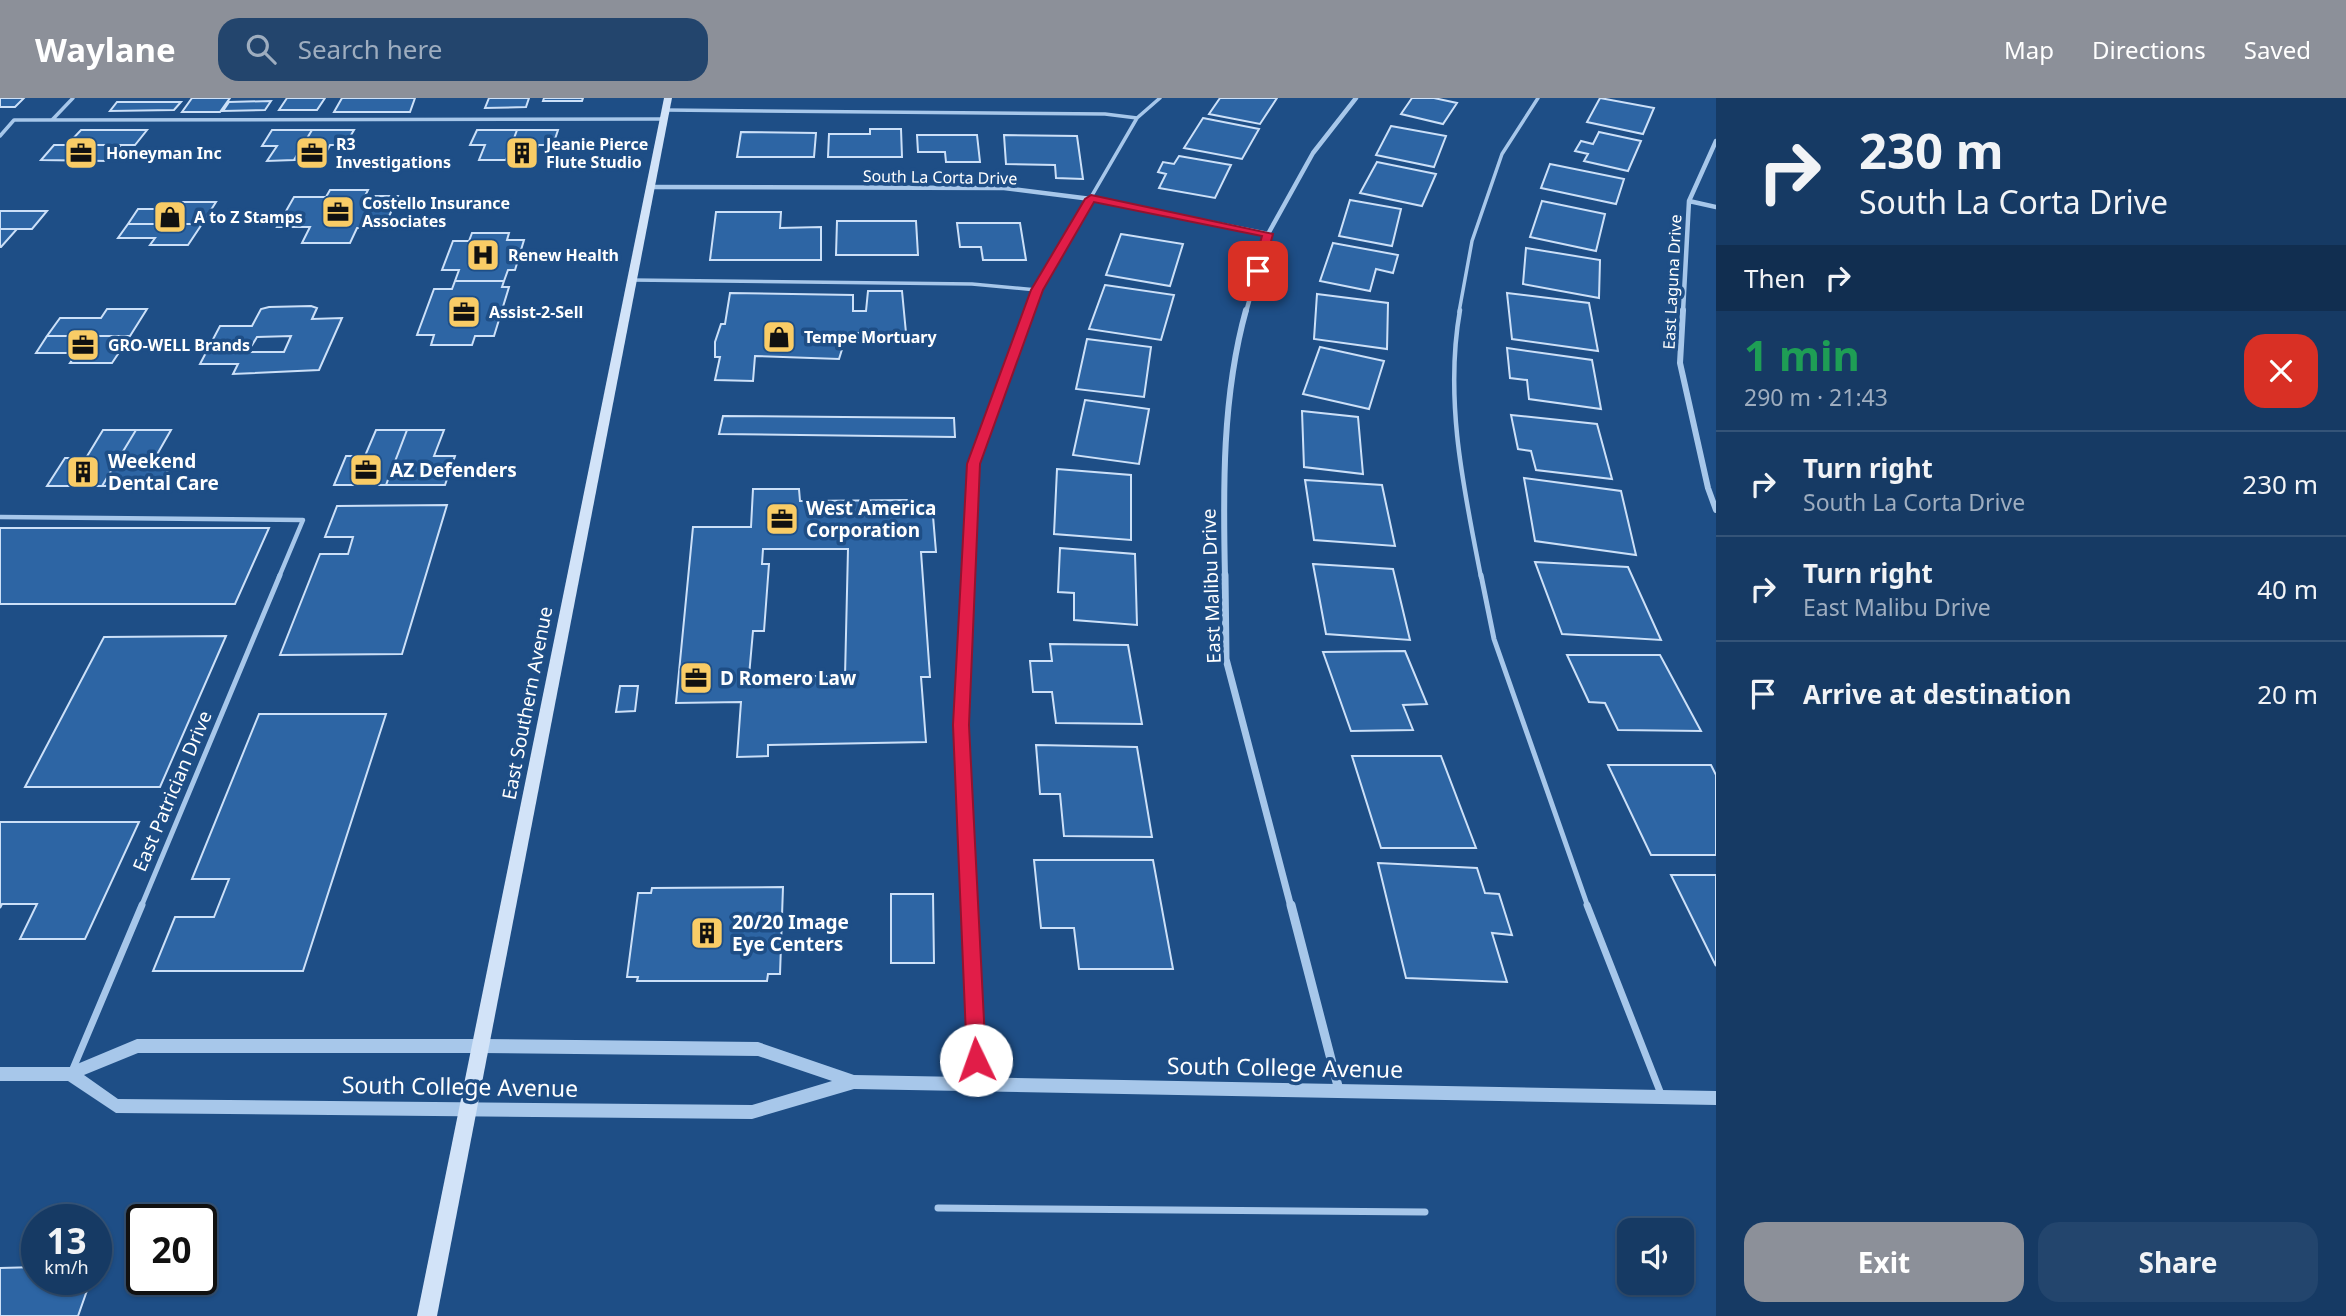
<!DOCTYPE html>
<meta charset="utf-8">
<style>
:root{--surface:#163a64;--page:#23456d;--text:#f1f3f6;--muted:#9eadbf;--line:#355478;--accent:#8c9099}
body{margin:0;font-family:"Noto Sans",sans-serif;background:var(--page);color:var(--text);height:100vh;display:flex;flex-direction:column;font-size:26px;white-space:nowrap}
*{box-sizing:border-box;margin:0}
p{font-size:23px;color:var(--muted)}
.icon{flex:none;width:38px;height:38px;fill:none;stroke:currentColor;stroke-width:2;stroke-linecap:round;stroke-linejoin:round}
.map{position:relative;flex:1;overflow:hidden}
.sheet{display:flex;flex-direction:column;background:var(--surface);width:630px}
.sheet>*{flex:none}
.top-card{background:#163a64;color:var(--text);overflow:hidden}
.controls{position:absolute;left:1617px;top:1120px;display:grid;gap:14px}
.controls a{display:grid;place-items:center;width:77px;height:77px;border-radius:14px;background:var(--surface);box-shadow:0 2px 5px #0004,0 0 0 2px var(--line);font-size:35px}
.speed{position:absolute;left:21px;top:1106px;display:flex;gap:14px;font-size:35px;font-weight:700;text-align:center}
.speed>*{display:grid;place-content:center;width:91px;height:91px;border-radius:50%;background:var(--surface);box-shadow:0 2px 5px #0004,0 0 0 2px var(--line);line-height:1}
.speed small{font-size:18px;font-weight:400}
.speed .limit{border:4px solid #111;border-radius:10px;background:#fff;color:#111}
.pin{position:absolute;display:grid;place-items:center;width:60px;height:60px;color:#fff;margin:-30px;border-radius:14px;box-shadow:0 4px 10px #0006}
.me{position:absolute;width:77px;margin:-38px;rotate:357deg;stroke-linejoin:round;filter:drop-shadow(0 0 5px #0008)}
.turn{display:flex;align-items:center;gap:24px;height:147px;padding:0 28px;font-size:32px}
.turn .icon{width:91px;height:91px;stroke-width:2.5}
.turn b{display:block;font-size:49px;line-height:60px}
.then{display:flex;align-items:center;height:66px;padding:0 28px;background:#0003;gap:14px;font-size:26px}
.round{display:grid;place-items:center;flex:none;width:74px;height:74px;border-radius:21px;background:var(--page)}
.summary{display:flex;align-items:center;justify-content:space-between;height:119px;padding:0 28px}
h1{font-size:42px;font-weight:700;line-height:52px;color:#1e9e55}
.button{display:flex;gap:14px;margin-top:auto;padding:14px 28px}
.button a{flex:1;height:80px;border-radius:21px;background:var(--accent);color:#fff;font-size:28px;font-weight:700;line-height:80px;text-align:center}
.button a+a{background:var(--page);color:var(--text)}
ul{padding:0;list-style:none}
li{display:flex;align-items:center;gap:21px;height:105px;padding:0 28px;border-top:2px solid var(--line)}
li div{flex:1}
li b{display:block;font-size:26px}
li em{font-style:normal}
header{display:flex;align-items:center;gap:42px;box-sizing:border-box;height:98px;padding:0 35px;background:var(--accent);color:#fff}
header strong{font-size:33px}
nav{display:flex;gap:38px;margin-inline-start:auto;font-size:24px}
.search{width:490px;height:63px;background:var(--page);display:flex;align-items:center;gap:18px;box-sizing:border-box;padding:0 24px;border-radius:21px;color:var(--muted);font-size:26px}
main{display:flex;flex:1;min-height:0}
.map>svg:first-child{display:block}
</style>
<header>
<strong>Waylane</strong>
<div class="search"><svg class="icon" aria-label="search" viewBox="0 0 24 24"><circle cx="10" cy="10" r="6"/><path d="M15 15l6 6"/></svg>Search here</div>
<nav><a>Map</a><a>Directions</a><a>Saved</a></nav>
</header>
<main>
<div class="map">
<svg width="1716" height="1218" viewBox="0 0 1716 1218">
<rect width="100%" height="100%" fill="#1e4e86"/>
<path fill="#2d65a4" stroke="#cce0f8" stroke-width="2" fill-rule="evenodd" d="M0 0H24L15 9H0Z
M192 0H230L220 14H182Z
M287 0H325L317 12H279Z
M342 0H415L410 14H334Z
M489 0H529L526 9 485 10Z
M544 0H583L582 3H543Z
M1220 0H1277L1260 26 1209 16Z
M1412 0H1434L1457 5 1443 26 1401 16Z
M1600 0 1654 10 1643 36 1587 24Z
M271 3 265 12 223 13 229 4Z
M117 4H181L174 12 110 13Z
M1203 20 1259 31 1242 61 1184 50Z
M1391 28 1446 38 1434 69 1376 57Z
M870 31H901L902 59H828L829 36H870Z
M81 32H147L135 47H67Z
M272 32H312L294 62 267 63 277 48H262Z
M312 32H354L345 47H330L322 62H294Z
M477 32H517L506 62H479L485 47H470Z
M517 32H558L553 47H538L533 62H506Z
M741 34 816 35 814 59H737Z
M1599 34 1641 43 1628 73 1584 63 1588 56 1575 53 1581 43 1593 46Z
M917 37H977L980 64H946L945 54H918Z
M1004 37 1077 38 1083 81 1056 80 1055 67 1006 66Z
M54 47H121L108 63 41 62Z
M1179 58 1231 67 1215 100 1159 90 1166 76 1158 74 1163 64 1174 66Z
M1377 64 1436 76 1422 108 1360 95Z
M1550 66 1624 81 1616 106 1541 90Z
M330 92H368L365 98H398L384 130H357L350 145H302L310 129H277L294 99H326Z
M1350 102 1401 111 1392 148 1339 138Z
M1542 103 1605 116 1596 153 1530 139Z
M180 104H216L202 126H128L138 111H175Z
M0 113H47L32 131H0Z
M716 114H781L780 130 821 129V162H710Z
M837 123H916L918 157H836Z
M957 125H1020L1026 162H983L981 149H960Z
M128 126H202L188 147H150L155 140H118Z
M0 131H17L1 149H0Z
M472 135H509L507 142H524L515 172H508L504 183H455L459 172H442L453 143H469Z
M1121 136 1183 146 1170 188 1106 177Z
M1333 145 1398 157 1393 175 1376 171 1370 193 1320 183Z
M1526 150 1600 162 1599 200 1523 186Z
M455 183H504L502 189H509L494 238H475L472 247H431L434 237H417L434 191H452Z
M1105 187 1174 197 1161 242 1089 231Z
M868 193H902L906 235H840L844 245 839 261 755 258 753 283 715 282 720 259H715V244L721 226H725L730 195 853 197V213H866Z
M1507 195 1589 205 1598 253 1512 241Z
M1317 196 1388 205 1387 251 1314 241Z
M311 208 317 210 312 221 342 220 319 272 233 276 238 266H200L220 228H252L261 211 269 209ZM291 238 284 254H248L257 239Z
M107 211H147L130 238H47L60 220H101Z
M47 238H130L112 265H70L77 255H36Z
M1087 241 1151 249 1144 299 1076 291Z
M1320 249 1384 263 1369 311 1303 296Z
M1507 250 1592 262 1601 311 1529 301 1527 282 1510 280Z
M1085 302 1149 311 1139 366 1073 357Z
M1302 313 1358 319 1363 376 1304 369Z
M1511 317 1597 326 1612 381 1536 372 1531 353 1518 351Z
M723 318 954 320 955 339 719 336Z
M103 332H136L102 388H47L65 360H86Z
M136 332H171L155 360H175L159 388H102Z
M376 332H407L386 387H334L346 358H365Z
M407 332H444L434 358H455L445 387H386Z
M1057 371 1131 377V442L1054 436Z
M1524 380 1621 393 1636 457 1535 443Z
M1305 382 1382 387 1395 448 1314 442Z
M753 391H799L800 403 911 402 912 418H933L936 454H921L930 579H921L926 644 768 647V658L737 659 741 604 676 605 693 429H751ZM763 451H848L845 578H749L753 533H764L769 466H762Z
M447 407 402 556 280 557 320 456H348L353 439H325L337 408Z
M0 430H269L235 506H0Z
M1060 450 1135 456 1137 527 1074 522V495L1058 494Z
M1535 464 1628 469 1661 542 1562 536Z
M1313 466 1393 471 1410 542 1326 536Z
M226 538 160 689H25L104 539Z
M1050 546 1128 547 1142 626 1056 625 1052 594H1033L1030 563H1052Z
M1405 553 1427 606 1403 607 1413 632 1351 633 1323 554Z
M1567 557H1660L1701 633 1618 632 1605 605 1589 604Z
M620 588H638L635 613 616 614Z
M259 616H386L303 873H153L175 819H214L229 781H192Z
M1036 647 1137 649 1152 739 1064 738 1060 696H1040Z
M1352 658H1441L1476 750H1381Z
M1608 667H1711L1716 677V757H1651Z
M0 724H139L85 841H20L37 806H2L0 810Z
M1034 762H1153L1173 871H1079L1074 830H1041Z
M1378 765 1477 770 1485 795 1499 796 1512 837 1492 835 1507 884 1406 880Z
M1671 777H1716V868Z
M783 789 780 876H768L767 883H637L638 879H627L638 795H651L652 790Z
M891 796H933L934 865H891Z
M37 1169V1181H91L78 1218H0V1170Z"/>
<g fill="none" stroke-linecap="round" stroke-linejoin="round">
<path stroke="#a7c7ea" stroke-width="3.5" d="M665 12 1105 16 1137 20
M52 22 73 0
M0 38 14 22 664 21
M631 182 972 186 1037 192
M1029 214 1037 192 1137 20 1160 0
M1459 214 1472 143 1502 56 1538 0"/>
<path stroke="#a7c7ea" stroke-width="4.5" d="M1460 212C1444 302 1464 392 1481 479
M0 419 303 422 279 479
M968 479 974 366 1030 212"/>
<path stroke="#a7c7ea" stroke-width="5" d="M968 477 961 627 970 809
M1481 477 1494 541 1588 809
M141 809 280 477"/>
<path stroke="#a7c7ea" stroke-width="7" d="M970 807 978 983
M1587 807 1661 996
M72 973 142 807
M938 1110 1425 1114"/>
<path stroke="#a7c7ea" stroke-width="4.5" d="M650 89 1004 90 1091 101 1268 136
M1689 103 1716 109
M1246 214 1268 136 1313 55 1356 0
M1683 214 1689 103 1716 43"/>
<path stroke="#a7c7ea" stroke-width="6" d="M1683 212 1680 265 1708 390 1716 412
M1225 479C1223 391 1222 298 1246 212"/>
<path stroke="#a7c7ea" stroke-width="7" d="M1225 477 1226 561 1291 809"/>
<path stroke="#a7c7ea" stroke-width="9" d="M1291 807 1339 992"/>
<path fill="#a7c7ea" fill-rule="evenodd" d="M137 941H480L758 944 854 977 1716 993V1007L854 991 752 1021 116 1015 68 983H0V969H70ZM138 955H480L758 958 832 983 752 1007 118 1001 84 977Z"/>
<path fill="#d2e3f8" fill-rule="evenodd" d="M664 0H672L437 1218H417Z"/>
</g>
<path fill="#e11d48" stroke="#92132f" stroke-width="2" d="M1091 97 1273 136 1263 173 1258 176 1252 173 1262 138 1094 104 1043 192 980 366 969 627 986 962 983 968 976 971 970 968 967 962 953 627 967 366 1031 192 1085 101Z"/>
<defs>
<symbol id="office-square" viewBox="-11 -11 22 22"><rect x="-9" y="-9" width="18" height="18" rx="4" fill="#f9cc66" stroke="#1e4e86"/><path d="M-6-3h4V-5.5h4V-3h4V5H-6ZM-1-4.5V-3h2v-1.5ZM-6 0V1H6V0Z" fill="#111"/></symbol>
<symbol id="building-square" viewBox="-11 -11 22 22"><rect x="-9" y="-9" width="18" height="18" rx="4" fill="#f9cc66" stroke="#1e4e86"/><path d="M-4-6H4V6H1V3H-1V6H-4ZM-2.5-4.3h1.7v1.8h-1.7ZM.8-4.3h1.7v1.8H.8ZM-2.5-1h1.7V.8h-1.7ZM.8-1h1.7V.8H.8Z" fill="#111"/></symbol>
<symbol id="shop-square" viewBox="-11 -11 22 22"><rect x="-9" y="-9" width="18" height="18" rx="4" fill="#f9cc66" stroke="#1e4e86"/><path d="M-5-2.5h2.3a2.7 3.5 0 0 1 5.4 0H5L5.5 6h-11ZM-1.5-2.5h3a1.5 2.3 0 0 0-3 0Z" fill="#111"/></symbol>
<symbol id="hospital-square" viewBox="-11 -11 22 22"><rect x="-9" y="-9" width="18" height="18" rx="4" fill="#f9cc66" stroke="#1e4e86"/><path d="M-5-5h3v3.5h4V-5h3V5h-3V1.5h-4V5h-3Z" fill="#111"/></symbol>
</defs>
<g fill-rule="evenodd">
<use href="#office-square" x="62" y="36" width="38" height="38"/>
<use href="#office-square" x="293" y="36" width="38" height="38"/>
<use href="#building-square" x="503" y="36" width="38" height="38"/>
<use href="#office-square" x="319" y="95" width="38" height="38"/>
<use href="#shop-square" x="151" y="100" width="38" height="38"/>
<use href="#hospital-square" x="464" y="138" width="38" height="38"/>
<use href="#office-square" x="445" y="195" width="38" height="38"/>
<use href="#shop-square" x="760" y="220" width="38" height="38"/>
<use href="#office-square" x="64" y="228" width="38" height="38"/>
<use href="#office-square" x="347" y="353" width="38" height="38"/>
<use href="#building-square" x="64" y="355" width="38" height="38"/>
<use href="#office-square" x="763" y="402" width="38" height="38"/>
<use href="#office-square" x="677" y="561" width="38" height="38"/>
<use href="#building-square" x="688" y="816" width="38" height="38"/>
</g>
<g text-anchor="middle" dominant-baseline="central" stroke-width="7" stroke-linejoin="round" paint-order="stroke">
<g font-size="16" font-weight="bold" fill="#fff" stroke="#1e4e86" text-anchor="start">
<text x="336" y="46">R3<tspan x="336" dy="18">Investigations</tspan></text>
<text x="546" y="46">Jeanie Pierce<tspan x="546" dy="18">Flute Studio</tspan></text>
<text x="106" y="55">Honeyman Inc</text>
<text x="362" y="105">Costello Insurance<tspan x="362" dy="18">Associates</tspan></text>
<text x="194" y="119">A to Z Stamps</text>
<text x="508" y="157">Renew Health</text>
<text x="489" y="214">Assist-2-Sell</text>
<text x="804" y="239">Tempe Mortuary</text>
<text x="108" y="247">GRO-WELL Brands</text>
</g>
<g font-size="16" fill="#fff" stroke="#1e4e86">
<text transform="translate(940 79) rotate(1)">South La Corta Drive</text>
<text transform="translate(1672 184) rotate(-87)">East Laguna Drive</text>
</g>
<g font-size="19" font-weight="bold" fill="#fff" stroke="#1e4e86" text-anchor="start">
<text x="108" y="363">Weekend<tspan x="108" dy="22">Dental Care</tspan></text>
<text x="390" y="372">AZ Defenders</text>
<text x="806" y="410">West America<tspan x="806" dy="22">Corporation</tspan></text>
<text x="720" y="580">D Romero Law</text>
<text x="732" y="824">20/20 Image<tspan x="732" dy="22">Eye Centers</tspan></text>
</g>
<g font-size="19" fill="#fff" stroke="#1e4e86">
<text transform="translate(1211 488) rotate(-92)">East Malibu Drive</text>
<text transform="translate(527 605) rotate(-79)">East Southern Avenue</text>
<text transform="translate(172 693) rotate(-67)">East Patrician Drive</text>
</g>
<g font-size="23" fill="#fff" stroke="#1e4e86">
<text transform="translate(1285 969) rotate(1)">South College Avenue</text>
<text transform="translate(460 988) rotate(1)">South College Avenue</text>
</g>
</g>
</svg>
<div class="controls">
<a><svg class="icon" aria-label="sound" viewBox="0 0 24 24"><path d="M4 9h4l5-4v14l-5-4H4zM17 9q2 3 0 6"/></svg></a>
</div>
<div class="speed"><div>13<small>km/h</small></div><div class="limit">20</div></div>
<div class="pin" style="left:1258px;top:173px;background:#d93025"><svg class="icon" aria-label="arrive" viewBox="0 0 24 24"><path d="M6 21V4h12l-3 4 3 4H6"/></svg></div>
<svg class="me" style="left:976px;top:962px" viewBox="-20 -20 40 40"><circle r="19" fill="#fff"/><path d="M0-13L10 11 0 6-10 11z" fill="#e11d48"/></svg>
</div>
<section class="sheet">
<div class="top-card">
<div class="turn"><svg class="icon" aria-label="right" viewBox="0 0 24 24"><path d="M7 20v-9h11M14 6l5 5-5 5"/></svg><div><b>230 m</b>South La Corta Drive</div></div>
<div class="then">Then<svg class="icon" aria-label="right" viewBox="0 0 24 24"><path d="M7 20v-9h11M14 6l5 5-5 5"/></svg></div>
</div>
<div class="summary"><div><h1>1 min</h1><p>290 m · 21:43</p></div><a class="round" style="background:#d93025;color:#fff"><svg class="icon" aria-label="close" viewBox="0 0 24 24"><path d="M6 6l12 12M18 6L6 18"/></svg></a></div>
<ul>
<li><svg class="icon" aria-label="right" viewBox="0 0 24 24"><path d="M7 20v-9h11M14 6l5 5-5 5"/></svg><div><b>Turn right</b><p>South La Corta Drive</p></div><em>230 m</em></li>
<li><svg class="icon" aria-label="right" viewBox="0 0 24 24"><path d="M7 20v-9h11M14 6l5 5-5 5"/></svg><div><b>Turn right</b><p>East Malibu Drive</p></div><em>40 m</em></li>
<li><svg class="icon" aria-label="arrive" viewBox="0 0 24 24"><path d="M6 21V4h12l-3 4 3 4H6"/></svg><div><b>Arrive at destination</b></div><em>20 m</em></li>
</ul>
<div class="button"><a>Exit</a><a>Share</a></div>
</section>
</main>
